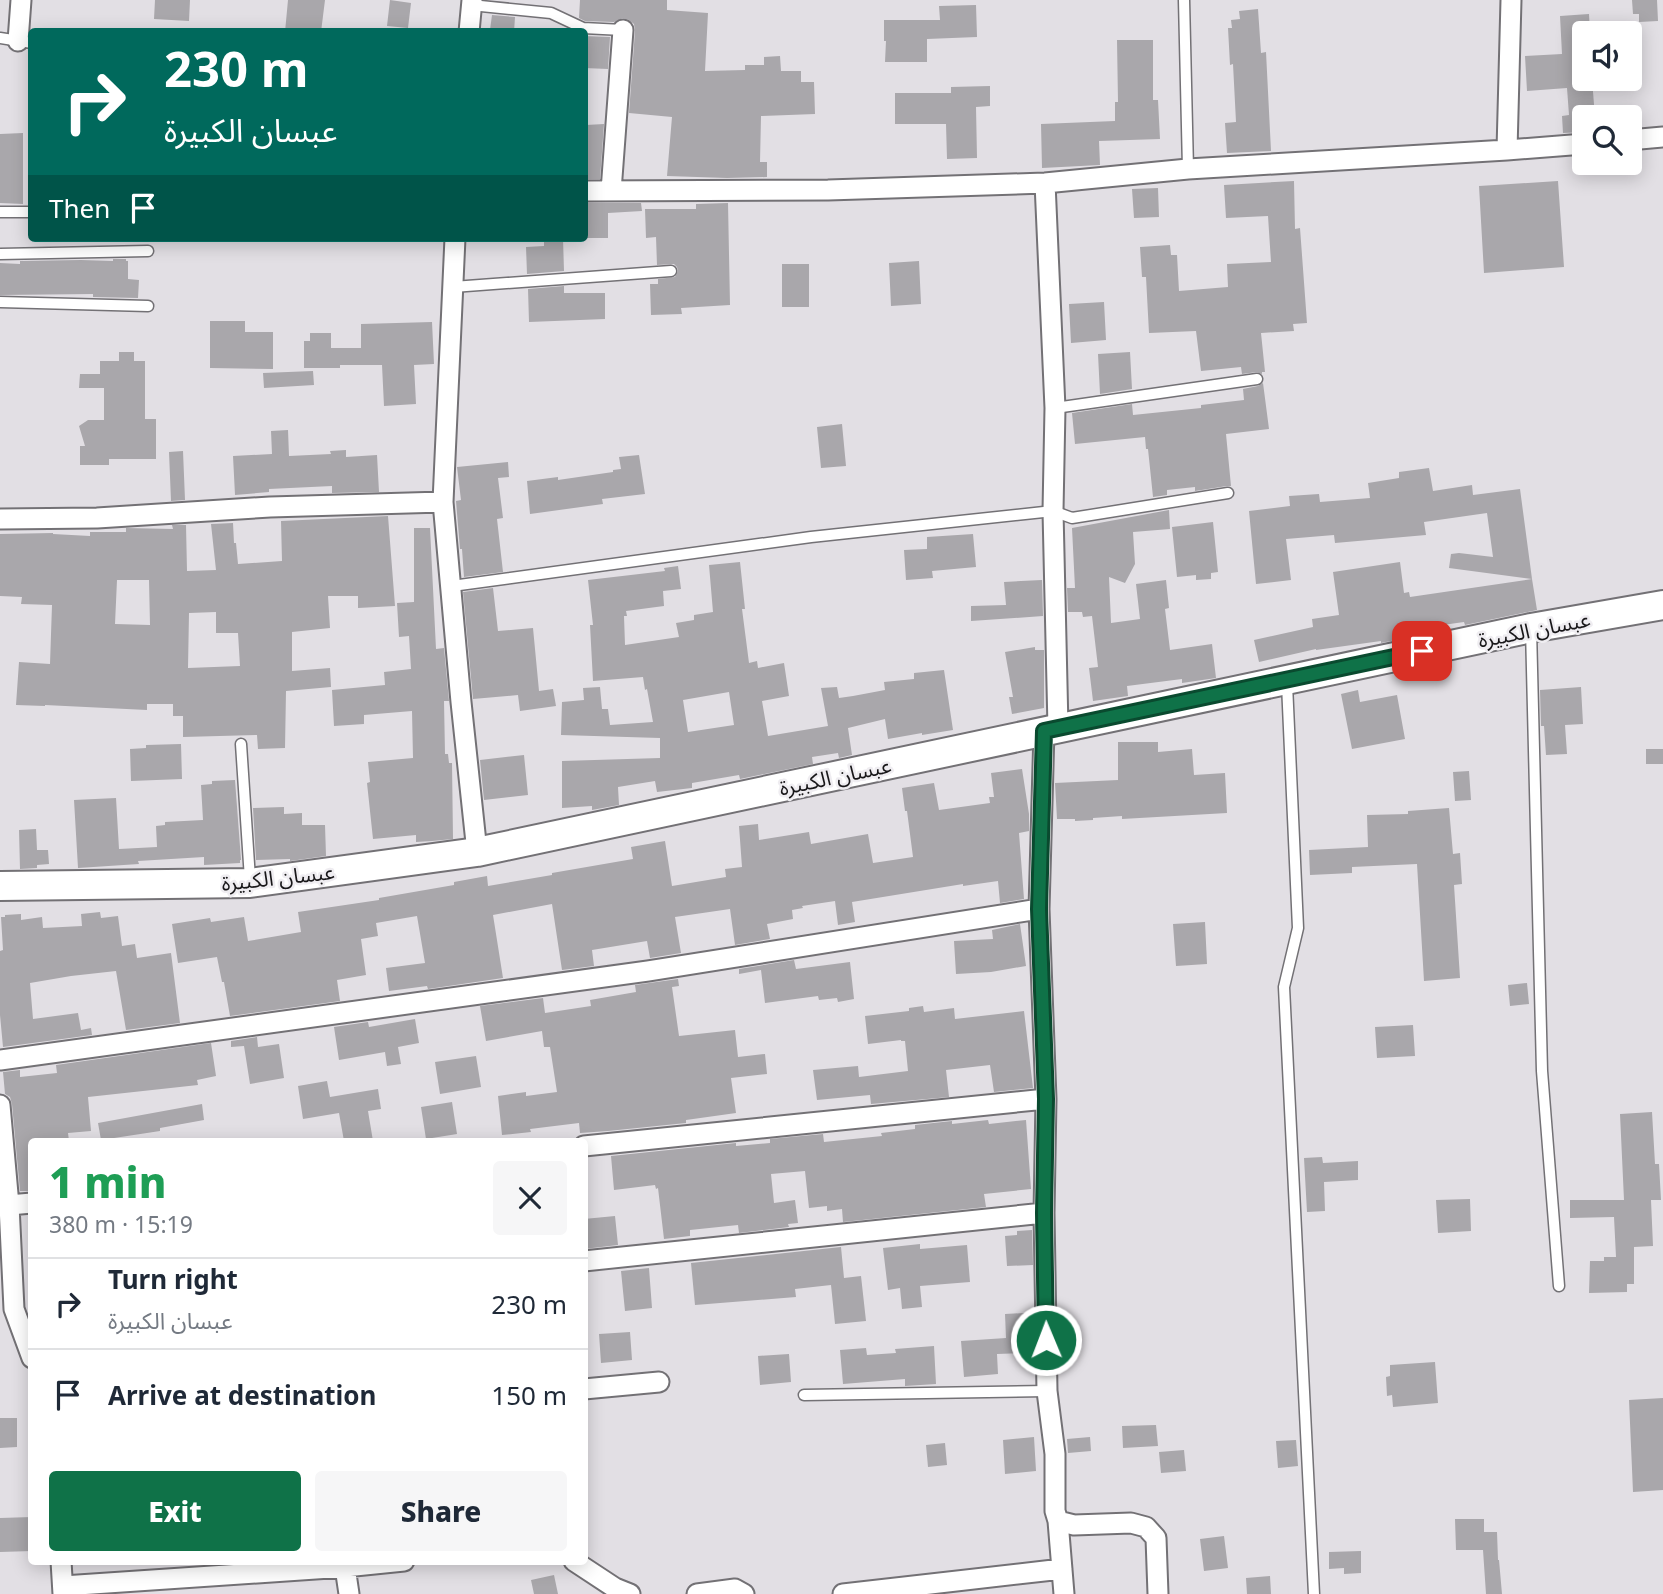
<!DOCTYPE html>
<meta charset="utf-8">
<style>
:root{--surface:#fff;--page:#f6f6f7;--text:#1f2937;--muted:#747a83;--line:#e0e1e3;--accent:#0f7248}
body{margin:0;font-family:"Noto Sans","Noto Sans Arabic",sans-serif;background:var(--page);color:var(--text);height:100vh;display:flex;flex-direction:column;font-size:26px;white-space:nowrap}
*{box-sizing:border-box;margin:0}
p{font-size:23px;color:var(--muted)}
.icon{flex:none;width:38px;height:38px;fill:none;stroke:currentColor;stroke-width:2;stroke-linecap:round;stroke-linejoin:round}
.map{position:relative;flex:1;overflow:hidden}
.drawer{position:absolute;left:28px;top:1138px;width:560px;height:427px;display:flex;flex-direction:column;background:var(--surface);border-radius:7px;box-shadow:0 4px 18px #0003}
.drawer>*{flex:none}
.banner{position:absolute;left:28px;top:28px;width:560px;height:214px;border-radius:7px;box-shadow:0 4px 18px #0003;background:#00695c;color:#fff;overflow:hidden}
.controls{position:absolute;left:1572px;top:21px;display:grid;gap:14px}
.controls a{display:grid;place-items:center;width:70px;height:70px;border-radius:7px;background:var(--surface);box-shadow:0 4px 18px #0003;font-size:35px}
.pin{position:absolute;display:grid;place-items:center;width:60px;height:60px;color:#fff;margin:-30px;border-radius:14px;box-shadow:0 4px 10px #0006}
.me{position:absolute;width:77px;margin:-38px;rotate:359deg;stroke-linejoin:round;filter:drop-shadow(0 0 5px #0008)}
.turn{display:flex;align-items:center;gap:24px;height:147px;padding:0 21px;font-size:32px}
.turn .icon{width:91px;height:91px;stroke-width:2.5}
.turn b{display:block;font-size:49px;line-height:60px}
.then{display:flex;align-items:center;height:66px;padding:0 21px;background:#0003;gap:14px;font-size:26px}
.round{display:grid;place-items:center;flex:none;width:74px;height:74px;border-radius:7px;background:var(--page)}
.headline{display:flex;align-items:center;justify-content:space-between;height:119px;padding:0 21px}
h1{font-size:42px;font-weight:800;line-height:52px;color:#1e9e55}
.primary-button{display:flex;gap:14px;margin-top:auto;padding:14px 21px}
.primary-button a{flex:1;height:80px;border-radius:7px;background:var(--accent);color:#fff;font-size:28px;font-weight:800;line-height:80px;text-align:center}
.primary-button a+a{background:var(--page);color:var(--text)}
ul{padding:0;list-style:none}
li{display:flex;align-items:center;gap:21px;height:91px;padding:0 21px;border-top:2px solid var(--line)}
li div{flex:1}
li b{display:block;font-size:26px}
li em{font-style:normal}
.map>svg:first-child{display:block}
</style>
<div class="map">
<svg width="1663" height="1594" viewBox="0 0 1663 1594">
<rect width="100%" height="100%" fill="#e2dfe4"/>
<path fill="#a9a7ab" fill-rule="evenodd" d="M155 0H190L189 21 154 19Z
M288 0H325L321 32H285Z
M390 0 411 3 408 28 387 26Z
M580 0H667V10L708 13 705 71 745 70V65H764V57L780 56 781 71H801V82H814L815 114 761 116 760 162H767V177L727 178 667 176 672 117 629 113 635 31 634 24 629 20 623 18 614 22 585 21 579 18Z
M1632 0H1657L1658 21 1639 22V14H1633Z
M976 5 977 37 927 39V62H885L886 41H884V20H940L939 6Z
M1258 9 1261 53 1266 52 1271 151 1227 153 1225 123 1236 122 1233 64 1230 65 1228 28H1232L1231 20 1240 19 1239 11Z
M1589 14 1590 33H1584V79H1592L1595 117H1584V132L1563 133 1562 116 1569 115 1567 88 1527 91 1525 56 1562 54 1560 16Z
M492 15 515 17 514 32 490 30Z
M584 36 610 37 608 69 584 68Z
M1117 40H1153V100H1158L1160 139 1099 141 1100 165 1042 168 1041 124 1115 121V102H1118Z
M990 86V106L976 107 977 158 947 159 946 124H895V93H951V87Z
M604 124 600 179H584L586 125Z
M23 133V204L0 203V134Z
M1294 181 1295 229 1300 228 1307 323 1293 324 1294 331 1261 333 1265 372H1262V374L1257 372 1242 374 1241 367 1201 371 1196 331 1149 333 1146 277H1142L1140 247 1170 245 1171 255H1177L1179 291 1228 287 1227 264 1271 262 1268 216 1226 218 1224 185Z
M1558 181 1564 267 1484 273 1479 186Z
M1158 188 1159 217 1134 218 1132 189Z
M584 203H641L642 211 608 213V238H584Z
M728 203 730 305 681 308 682 314 651 315 650 284H658V279L675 277 678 271 677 267 674 264 657 265 656 237 646 238 645 209H696V204Z
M544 238H563L564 271 527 274 526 247 544 246Z
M113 259H126V261H128V279L139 280 138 298 93 297V294L0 295V263L20 264V261L81 260 113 261Z
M919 261 921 304 891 306 889 263Z
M782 264H809V307H782Z
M564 286V293H605V319L529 322 528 289Z
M1104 302 1106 340 1071 343 1069 304Z
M210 321H245V332H273V369L210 368Z
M432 322 434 364 414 365 416 404 384 406 382 365H340V368H304V341H310V333H331V348H361V324Z
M119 352H134V361H145V419H156V459H109V465H80V446H85L79 426 88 420H104V388H79L80 374H100V361H119Z
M1130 352 1132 389 1100 394 1098 354Z
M313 371 314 385 264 388 263 373Z
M1263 383 1269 429 1226 434 1231 486H1227L1195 491V487L1167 490V495L1153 497 1148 449H1146L1145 437 1075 444 1072 413 1132 404 1133 415 1201 408V405L1244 400 1243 389 1258 386Z
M842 424 846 466 821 468 817 427Z
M288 430 289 456 331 454 330 451 346 450V457L377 455 379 492 332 493V486L269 489V492L235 495 233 456 272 454 271 431Z
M183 451 185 500 171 501 169 452Z
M639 455 645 494 602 499 603 504 530 514 527 481 558 477V480L613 472V470L621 469 619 457Z
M508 462 509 477 498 478 503 518 497 519 503 572 464 577 462 549H460L456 501 461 500 457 467Z
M1429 468 1433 491 1472 485 1473 495 1520 489 1532 579 1449 568 1451 554 1459 553 1493 557 1487 513 1424 522 1426 535 1335 543 1334 535 1286 539 1291 580 1256 584 1249 511 1290 506 1289 496 1319 494 1320 502 1370 498 1368 483 1399 478V472Z
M1169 510 1170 529 1133 532 1135 564 1125 583 1109 577 1111 623 1140 619 1136 584 1166 580 1169 608 1165 609 1170 650 1212 644 1216 678 1182 683V679L1127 686 1128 696 1093 701 1089 668 1098 667 1092 616 1083 617 1082 612H1068L1067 588H1075L1072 528Z
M388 516 395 606 358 608V596H328L330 628 292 632V671L330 668 331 687 286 691 285 748 258 749 257 735 183 737V716H173V704H147V710L45 705V706L16 705 19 662 50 664 52 605 21 604 22 597 0 596V534L53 533V534L90 536V532H126V528L173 529 172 525H186L187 571 216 570 211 524 233 523 234 543H236L238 564 282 561 281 521ZM117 580H149L150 625 115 624ZM216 612V633H238L240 666 188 668 189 613Z
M1213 522 1218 572 1211 573V579L1196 580V575L1177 577 1172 527Z
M414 528H430L436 649 444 648 449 701H444L445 754H448L449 763H452L453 839 432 841 416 842V835L373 839 367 783 370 782 368 762 413 758 412 711 364 715V724L334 726 332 690 385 685 384 672 411 669 409 636 399 637 397 603 414 602Z
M973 534 976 567 932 571 933 578 906 580 904 550 927 549V537Z
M740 562 745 609H742L749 663 757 661 758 668 784 663 789 696 762 701 768 736 828 726 821 688 837 687 839 698 853 696 885 690 884 682 914 679V673L944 670 953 730 922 735V733L888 739 885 719 848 728 852 755 839 758 838 753 812 757 813 764 740 779 739 775 692 783V788L657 792 655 781 618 787 619 805 592 810V806L562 808V761L660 758V738L561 735 562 702 584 700 583 688 600 687 602 709H608L610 725 653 722 647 689 645 690 643 677 593 681 590 625H593L588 580 665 571 664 568 678 566 681 589 663 591 664 606 626 611 627 616H624L625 645 679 637 676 623 694 620V615L713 612 709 565ZM729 692 734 725 688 732 683 700Z
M1400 562 1404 593 1409 592 1410 597 1532 579 1537 610 1465 625 1464 622 1414 629 1415 636 1381 643V641L1316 650V649L1259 662 1254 640 1313 627 1312 619 1339 615 1333 572Z
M1042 580 1043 616 971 621V606L1006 605 1004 582Z
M493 588 498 631 533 628 539 691 553 689 556 706 520 711 518 695 473 699 463 592Z
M1035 647V650H1044V708L1012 714 1009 697H1013L1005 652Z
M1581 687 1583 724 1565 725 1567 754 1546 755 1544 726H1541L1540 690Z
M1358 690 1360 702 1397 695 1405 739 1352 749 1341 694Z
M1118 742H1158V752L1192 749 1194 775 1225 773 1227 813 1122 819V816L1093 818V820L1075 821V819H1057L1055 783 1118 780Z
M181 744 182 779 131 781 130 749 146 748V745Z
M1646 749H1663V764H1646Z
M524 755 528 795 484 800 480 760Z
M1022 769 1029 814V831L1019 833 1024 899 1000 903 998 881 963 886V884L852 902 855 922 838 925 835 901 802 906 803 908 792 910 793 919 767 924 770 939 735 945 730 909 675 917 681 953 650 958 647 941 592 950 594 966 562 970 552 904 493 915 503 978 428 989 427 986 389 991 386 968 425 963 417 916 376 923 378 936 361 939 366 975 337 980 340 1001 230 1016 224 982H222L217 957 178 963 172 924 210 918 211 922 244 917 248 941 301 932 298 912 379 900V898L454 885V882L487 876 488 886 552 875V873L633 859 631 847 665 841 672 886 726 877 725 869 742 867 739 826 758 824 759 840 809 832 811 844 868 834 873 863 913 857 907 811H905L902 788 934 783 939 810 990 803 989 797H994L991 773Z
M1469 771 1471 800 1455 801 1453 772Z
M235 780 241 860H240V863L204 865V857L138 861 139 864 78 868 74 800 116 798 119 849 157 847 156 826 165 825V822L203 820 201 785 212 784V781Z
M284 807V814L302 813V825H325L326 856 290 861V859L256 860 253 808Z
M1449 808 1453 854 1460 853 1462 884 1454 885 1460 978 1424 981 1417 864 1352 867V873L1310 875 1309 850 1368 847 1367 815 1408 814V811Z
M36 829 37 850H48L49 864 37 865V868L20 869 19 830Z
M100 912 101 918 118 916 122 946 135 944 137 958 171 953 180 1023 126 1030 116 971 71 976 30 983 33 1019 78 1013 81 1030 91 1028 92 1035 3 1047 0 1015V951L3 950 1 917H5V915L21 914V920L42 917 43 928 82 926 81 914Z
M1205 922 1207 964 1176 966 1173 924Z
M1020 924 1026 966 991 972 956 974 954 941 993 939 992 930Z
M794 960 796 969 850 962 854 999 838 1002 837 998 819 1000 818 996 765 1003 761 970 739 974V969Z
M678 979 679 986 672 987 679 1036 735 1030 738 1057 765 1054 767 1074 731 1078 736 1113 686 1120V1123L608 1131 580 1133 579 1123 530 1129 531 1132 502 1135 498 1096 526 1092V1096L557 1092 550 1047H544L542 1031 486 1041 480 1006 543 998 545 1013 591 1006 590 1000 636 992 635 985Z
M1527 983 1529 1004 1510 1006 1508 985Z
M923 1006 924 1012 954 1008 955 1019 1024 1011 1033 1088 994 1092 990 1065 946 1070 949 1097 871 1104 870 1095 817 1100 813 1070 858 1066 859 1077 908 1071 905 1041H901V1040L868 1044 865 1016 909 1011V1008Z
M415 1019 419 1043 398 1047 401 1064 387 1066 385 1052 339 1060 334 1027 368 1022 369 1027Z
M1413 1025 1415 1056 1377 1058 1375 1027Z
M257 1037 258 1047 279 1044 284 1078 250 1084 244 1046 231 1047V1041Z
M211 1043 216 1076 197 1080 198 1085 88 1097 91 1131 68 1133 69 1141H32V1191H20L12 1104 10 1097 5 1094 3 1072 20 1070V1077L57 1073 56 1065Z
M476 1056 481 1087 440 1094 435 1062Z
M327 1081 330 1097 378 1089 381 1109 368 1111 373 1141H344L339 1113 303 1119 298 1086Z
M452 1102 457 1134 426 1139 421 1107Z
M202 1104 204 1120 160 1128V1131L101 1140 98 1123Z
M1652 1112 1655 1164H1659L1661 1200H1651L1653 1246 1634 1247V1284H1627V1292L1589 1293 1590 1261H1604V1257H1616L1614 1217 1570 1218V1200H1624L1620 1114Z
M988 1120 989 1124 1026 1120 1031 1189 984 1194 986 1207 843 1222 842 1209 827 1211V1206L809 1208 805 1171 771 1174 774 1203 795 1200 798 1223 788 1224 789 1227 739 1233 738 1225 690 1230V1236L664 1239 658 1188 656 1189 655 1185 614 1190 611 1156 736 1143V1146L770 1143V1139L823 1134 824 1142 882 1136 881 1133 915 1129V1125L952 1121V1124Z
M1322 1157 1323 1163 1358 1161V1180L1324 1182 1325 1211 1307 1212 1304 1158Z
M1470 1199 1471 1231 1438 1233 1436 1200Z
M615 1216 618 1245 584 1249V1219Z
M1032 1230 1033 1265 1007 1266 1005 1236 1017 1235V1231Z
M920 1244V1249L967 1245 970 1282 920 1286 922 1307 902 1309 900 1288 888 1290 883 1248Z
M841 1247 844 1278 861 1276 866 1321 835 1324 831 1285 795 1289 796 1297 695 1305 691 1263Z
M649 1268 652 1308 625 1311 621 1271Z
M1024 1313 1026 1353 997 1354 998 1374 964 1377 961 1341 1006 1338 1005 1314Z
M630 1332 632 1360 601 1363 599 1334Z
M934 1346 936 1384 905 1386V1379L843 1384 840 1350 866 1348 867 1355 896 1353 895 1349Z
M789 1354 791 1382 760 1385 758 1356Z
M1435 1362 1438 1403 1393 1407 1392 1395 1387 1396 1386 1377 1390 1376V1365Z
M1663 1398V1490L1633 1492 1629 1400Z
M0 1418H17V1447L0 1448Z
M1156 1425 1158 1446 1123 1448 1122 1426Z
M1034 1437 1036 1471 1005 1474 1003 1440Z
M1090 1437 1091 1451 1068 1453 1067 1439Z
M1296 1440 1298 1466 1278 1468 1276 1441Z
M945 1443 947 1465 928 1467 926 1445Z
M1184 1450 1186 1471 1161 1473 1159 1452Z
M32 1517V1551L0 1552V1518Z
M1455 1519H1484V1532H1497L1498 1560H1499L1502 1594H1486L1483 1550H1456Z
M1224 1536 1228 1568 1204 1571 1200 1539Z
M1361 1551V1573L1344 1574V1568L1329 1569V1552Z
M554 1575 558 1594H534L531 1580Z
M1270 1576 1271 1594H1247L1246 1578Z"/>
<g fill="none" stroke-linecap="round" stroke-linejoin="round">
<defs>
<path id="lane" d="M1184 0 1188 169
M471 5 551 13 583 28 623 30
M0 38 32 43
M0 212H32
M0 254 148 251
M453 287 671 271
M0 302 148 306
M1055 408 1257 379
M452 586 811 537 1053 511 1072 518 1228 493
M1531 629 1542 1071 1559 1286
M1287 684 1298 928 1284 987 1314 1594
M241 744 250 879
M804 1395 1047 1391"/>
<path id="street" d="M469 32 472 0
M18 41 21 0
M1629 140 1663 137
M1507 150 1511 0
M1045 183 1055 408 1053 511 1058 728
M584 191 828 190 1045 183 1188 169 1507 150 1584 144
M611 191 623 30
M455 238 443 502 461 702 477 852
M0 519 97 518 270 507 443 502
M1044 731 1039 909 1046 1099 1044 1213 1047 1391 1055 1454V1511L1058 1521 1074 1525 1131 1523 1146 1527 1156 1538 1158 1594
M0 1060 648 971 1039 909
M0 1105 9 1205 14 1309 32 1358
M584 1146 1046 1099
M9 1205 32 1203
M584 1261 1044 1213
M584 1389 659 1382
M1058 1521 1064 1594
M61 1561 63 1594
M574 1561 615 1588 630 1594
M345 1567 349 1594
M63 1586 345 1567 404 1561
M697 1594 735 1589 744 1594
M843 1594 1062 1569"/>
<path id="secondary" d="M0 886 250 883 477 852 1531 628 1663 605"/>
</defs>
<use href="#lane" stroke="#737175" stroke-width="13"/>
<use href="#street" stroke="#737175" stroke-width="23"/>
<use href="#secondary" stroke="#737175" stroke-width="32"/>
<use href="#lane" stroke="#fff" stroke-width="10"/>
<use href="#street" stroke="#fff" stroke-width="19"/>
<use href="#secondary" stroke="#fff" stroke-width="28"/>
</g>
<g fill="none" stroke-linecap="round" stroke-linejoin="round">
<defs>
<path id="route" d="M1046 1340 1044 1213 1046 1099 1039 909 1044 731 1422 651"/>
</defs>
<use href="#route" stroke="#0a4a2f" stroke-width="18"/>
<use href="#route" stroke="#0f7248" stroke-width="12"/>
</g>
<g text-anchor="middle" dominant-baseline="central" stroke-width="5" stroke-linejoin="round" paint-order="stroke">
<g font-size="21" fill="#181719" stroke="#efedf1">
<text transform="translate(1534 629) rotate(-11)">عبسان الكبيرة</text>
<text transform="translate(835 776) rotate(-12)">عبسان الكبيرة</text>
<text transform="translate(278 877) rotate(-6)">عبسان الكبيرة</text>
</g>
</g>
</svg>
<div class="controls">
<a><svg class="icon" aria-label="sound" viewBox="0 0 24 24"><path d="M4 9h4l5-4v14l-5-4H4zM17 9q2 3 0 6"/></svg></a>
<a><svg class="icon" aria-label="search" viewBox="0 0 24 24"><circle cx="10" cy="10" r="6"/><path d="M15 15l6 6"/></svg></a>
</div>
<div class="pin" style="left:1422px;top:651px;background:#d93025"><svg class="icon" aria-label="arrive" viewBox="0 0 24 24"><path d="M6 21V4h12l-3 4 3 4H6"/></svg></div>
<svg class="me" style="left:1046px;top:1340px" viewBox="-20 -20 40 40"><circle r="17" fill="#0f7248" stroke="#fff" stroke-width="3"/><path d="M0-11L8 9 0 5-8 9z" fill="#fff"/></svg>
<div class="banner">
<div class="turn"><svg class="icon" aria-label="right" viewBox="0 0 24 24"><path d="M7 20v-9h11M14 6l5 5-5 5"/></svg><div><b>230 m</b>عبسان الكبيرة</div></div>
<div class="then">Then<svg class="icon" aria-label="arrive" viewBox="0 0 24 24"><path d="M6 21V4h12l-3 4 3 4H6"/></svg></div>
</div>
<section class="drawer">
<div class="headline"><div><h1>1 min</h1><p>380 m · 15:19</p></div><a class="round"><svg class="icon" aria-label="close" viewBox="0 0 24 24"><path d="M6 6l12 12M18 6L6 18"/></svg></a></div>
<ul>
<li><svg class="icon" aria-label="right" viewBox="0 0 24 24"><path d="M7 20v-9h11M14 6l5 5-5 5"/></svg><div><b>Turn right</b><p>عبسان الكبيرة</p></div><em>230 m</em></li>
<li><svg class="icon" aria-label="arrive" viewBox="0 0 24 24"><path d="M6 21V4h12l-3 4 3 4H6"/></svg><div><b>Arrive at destination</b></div><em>150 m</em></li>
</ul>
<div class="primary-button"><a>Exit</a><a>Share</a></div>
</section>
</div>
